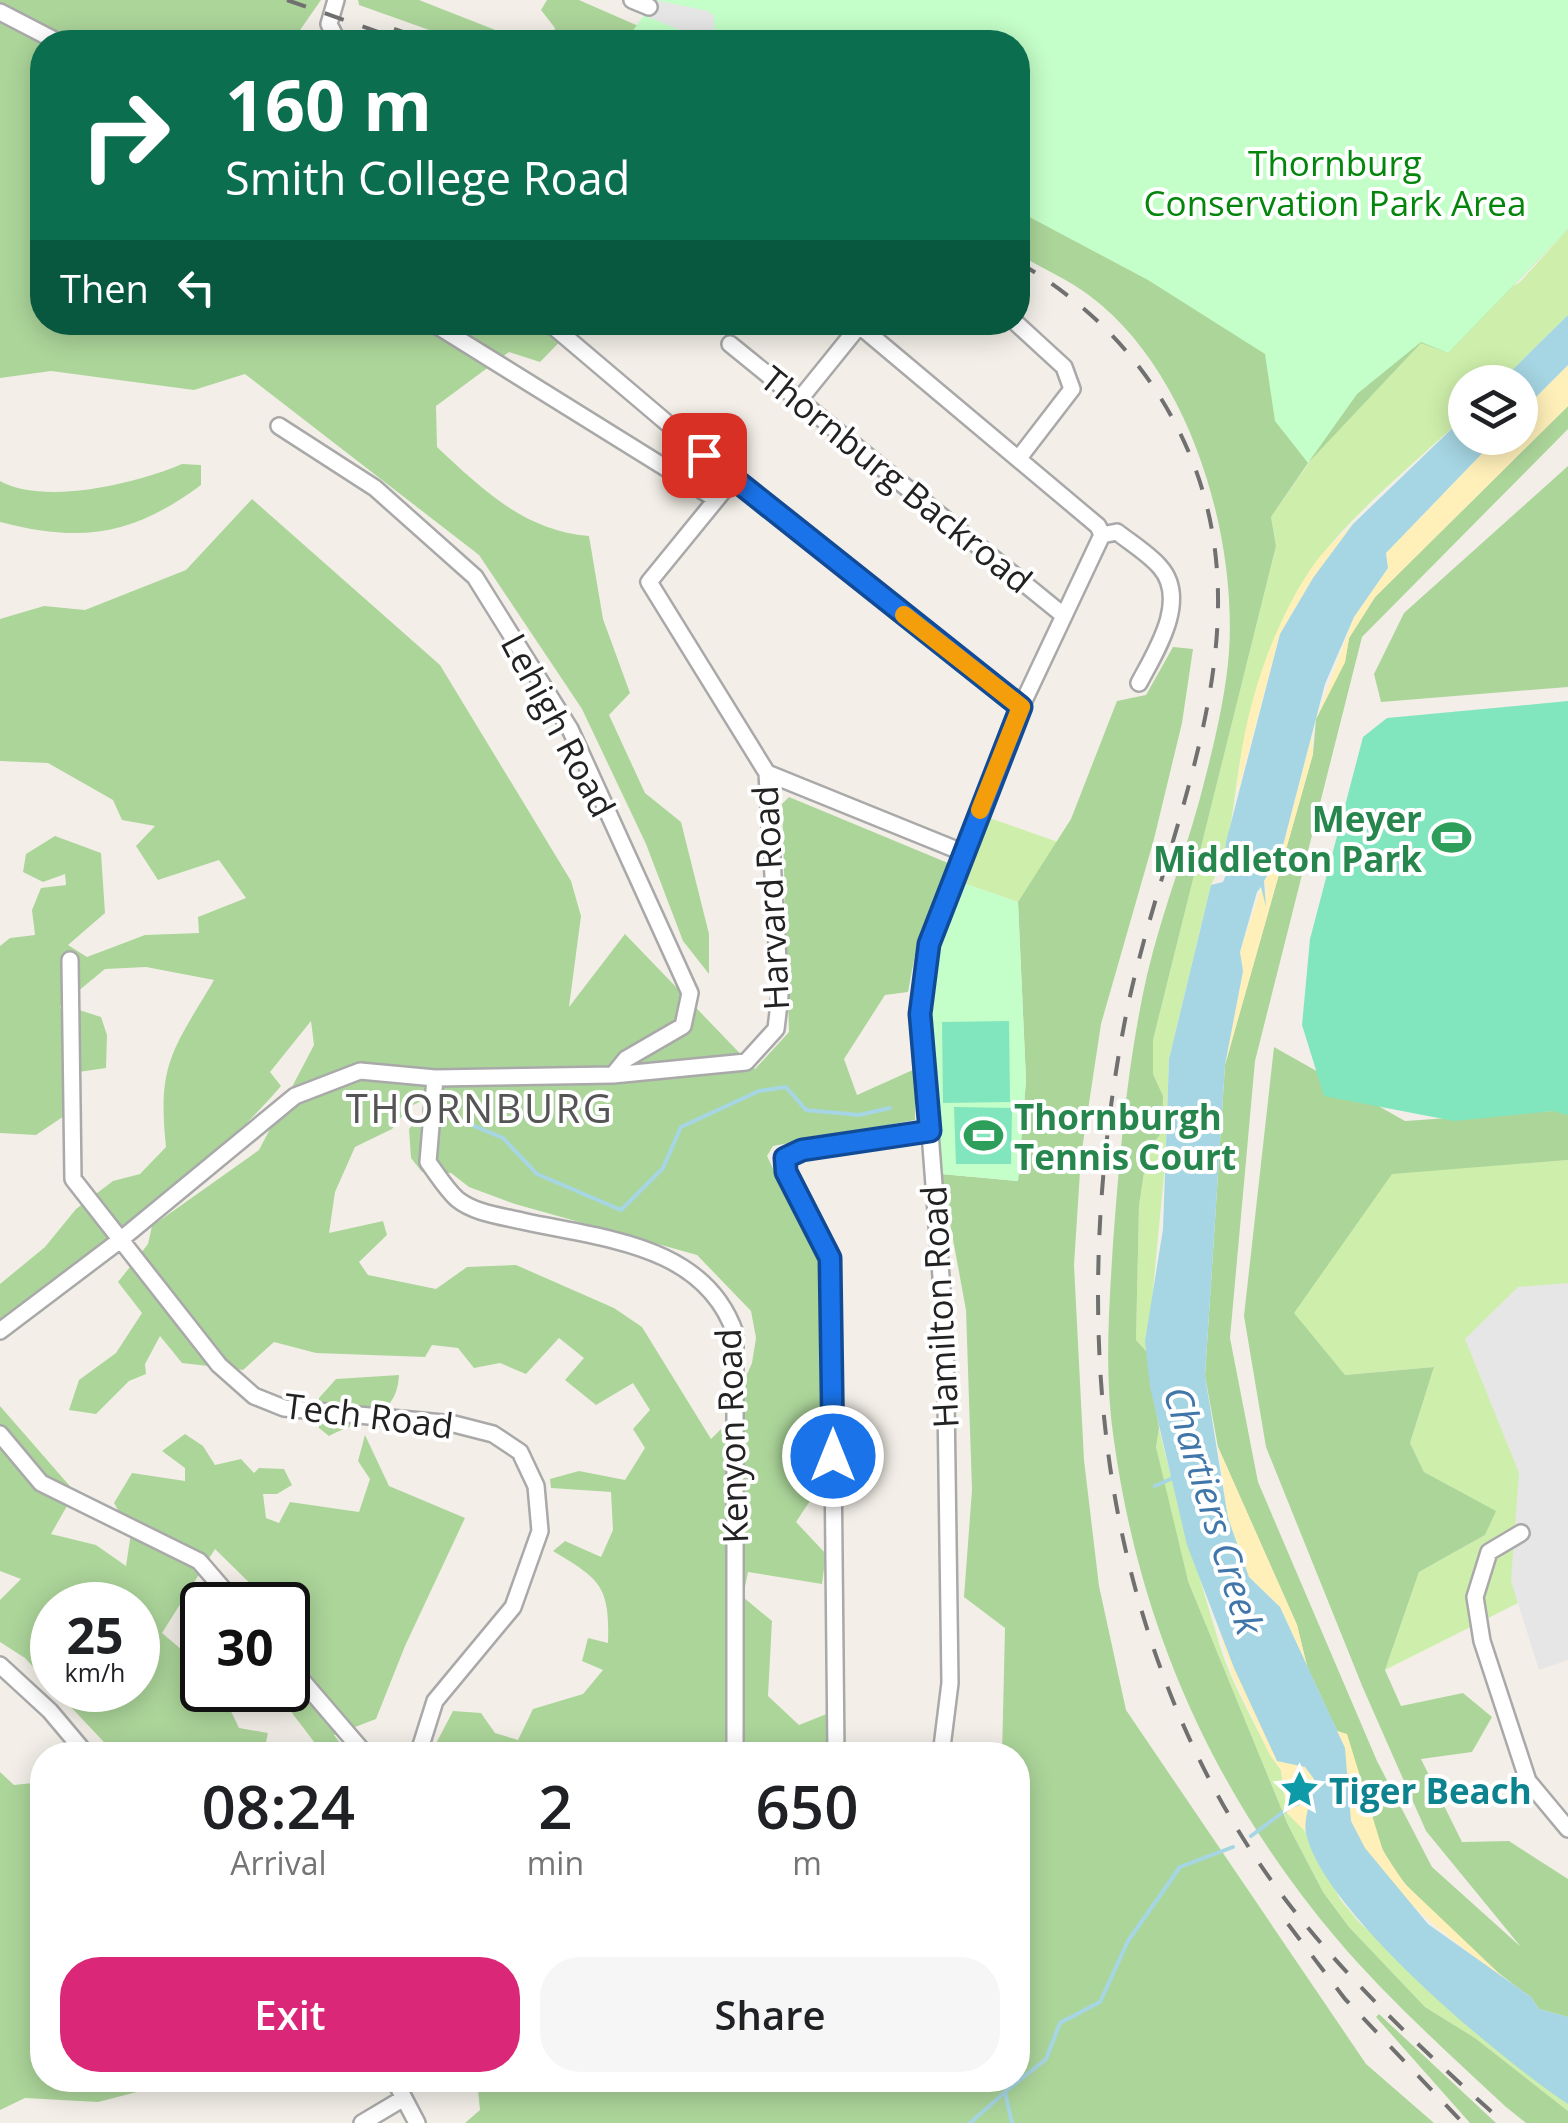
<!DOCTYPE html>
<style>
:root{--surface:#fff;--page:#f6f6f6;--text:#202124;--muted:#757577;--accent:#db2777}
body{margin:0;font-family:"Open Sans",sans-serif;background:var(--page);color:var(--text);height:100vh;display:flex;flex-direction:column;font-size:38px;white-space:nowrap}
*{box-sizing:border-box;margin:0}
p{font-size:32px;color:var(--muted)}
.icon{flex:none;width:55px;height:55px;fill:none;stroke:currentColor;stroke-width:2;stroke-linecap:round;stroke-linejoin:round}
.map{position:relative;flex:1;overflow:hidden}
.drawer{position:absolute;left:30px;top:1742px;width:1000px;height:350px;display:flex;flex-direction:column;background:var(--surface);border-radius:40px;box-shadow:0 5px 25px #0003}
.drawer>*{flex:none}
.hud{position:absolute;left:30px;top:30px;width:1000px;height:305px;border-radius:40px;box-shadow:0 5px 25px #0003;background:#0b6e4f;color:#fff;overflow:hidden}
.fabs{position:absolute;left:1448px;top:365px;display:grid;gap:20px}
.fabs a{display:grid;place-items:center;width:90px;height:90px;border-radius:50%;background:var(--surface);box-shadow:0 5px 25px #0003;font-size:50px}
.speed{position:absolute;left:30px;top:1582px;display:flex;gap:20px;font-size:50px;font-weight:700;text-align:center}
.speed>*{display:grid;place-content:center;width:130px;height:130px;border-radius:50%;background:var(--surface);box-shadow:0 5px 25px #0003;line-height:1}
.speed small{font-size:25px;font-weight:400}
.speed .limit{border:5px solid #111;border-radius:15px;background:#fff;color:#111}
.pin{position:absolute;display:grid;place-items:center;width:85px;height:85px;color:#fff;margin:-42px;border-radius:20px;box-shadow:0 5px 15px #0006}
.me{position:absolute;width:110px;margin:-55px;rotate:0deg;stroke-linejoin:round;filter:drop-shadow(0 0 8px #0008)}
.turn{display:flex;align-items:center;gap:35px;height:210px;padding:0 30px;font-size:45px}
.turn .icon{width:130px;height:130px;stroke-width:2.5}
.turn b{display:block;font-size:70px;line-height:85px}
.then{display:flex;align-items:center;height:95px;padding:0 30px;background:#0003;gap:20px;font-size:38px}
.eta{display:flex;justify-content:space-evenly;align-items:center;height:170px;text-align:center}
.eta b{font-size:60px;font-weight:600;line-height:70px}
.button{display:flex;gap:20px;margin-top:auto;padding:20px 30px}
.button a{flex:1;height:115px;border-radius:40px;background:var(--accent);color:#fff;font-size:40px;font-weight:600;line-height:115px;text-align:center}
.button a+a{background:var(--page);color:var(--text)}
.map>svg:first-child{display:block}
</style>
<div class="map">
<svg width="1568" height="2123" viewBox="0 0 1568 2123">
<rect width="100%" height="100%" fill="#f3efe8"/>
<path fill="#ceefab" d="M1568 229V315L1500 382H1465V416C1416 462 1359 507 1317 561 1280 609 1263 673 1247 730 1232 781 1237 837 1211 885L1169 1059 1165 1165 1147 1352 1136 1340 1139 1206 1147 1152 1162 1132 1163 1096 1153 1074V1040L1276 546 1271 517 1357 394 1421 342 1520 282Z
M987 817 1058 842 1018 902 960 882Z
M1568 1160V1578L1385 1670 1419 1572 1485 1535 1495 1511 1424 1472 1410 1443 1434 1367 1345 1375 1293 1313 1392 1173Z
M1159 1428C1176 1501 1198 1572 1219 1643 1230 1681 1253 1719 1270 1755L1281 1770 1287 1813 1305 1831 1340 1899 1358 1921 1458 2015 1568 2104V2111L1475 2038 1425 2007 1349 1927 1323 1892 1288 1825 1188 1581 1171 1525 1156 1447Z"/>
<path fill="#acd59a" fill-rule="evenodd" d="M0 0H321L298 33 306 42H42V322L578 323 540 362 509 352 436 406 437 447C483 490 525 531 589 536L603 619 630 693 609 715 645 793 681 822 709 934V974L683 941 646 844 582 709 479 555 245 374 194 390 51 371 0 378Z
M358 0H419L526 42H463L359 5Z
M547 0H579L675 42H552L555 28 541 10Z
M1018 42 1568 229 1448 353 1421 343 1308 463 1271 517 1276 546 1153 1040V1074L1163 1096 1162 1132 1147 1152 1139 1206 1136 1340 1147 1352 1159 1428 1156 1447 1188 1581 1288 1825 1323 1892 1349 1927 1425 2007 1475 2038 1568 2111V2123H1526L1506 2107C1448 2053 1387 1998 1336 1938 1214 1793 1140 1628 1114 1441 1104 1375 1109 1309 1113 1243 1120 1152 1127 1064 1147 975 1163 907 1190 842 1206 775 1216 736 1226 692 1229 652 1237 533 1189 370 1090 296 1068 279 1041 268 1018 254Z
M1568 406V429L1362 637 1255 1061 1230 1338 1258 1482 1377 1761 1432 1867 1521 1947 1426 1831 1363 1688 1266 1447 1244 1316 1274 1047 1405 1121 1553 1111 1568 1101V1160L1392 1174 1294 1313 1345 1375 1434 1367 1410 1443 1424 1472 1496 1511 1485 1535 1419 1572 1385 1670 1401 1706 1463 1693 1492 1717 1472 1752 1421 1759 1462 1842 1509 1841 1568 1879V2017L1539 2009 1531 1997C1485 1965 1409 1901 1384 1852 1365 1817 1356 1773 1347 1735L1337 1731 1307 1666 1297 1625 1218 1447 1205 1376 1225 1065 1313 754 1316 719 1345 662 1349 638 1375 597Z
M182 464 201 465V485C132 536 82 543 0 522V481C45 506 138 483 182 464Z
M1568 466V687L1381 702 1374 674 1404 613Z
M252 499 440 665 571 881 581 916 569 1007 625 934 755 1069 789 1032 782 804 789 797 948 863 917 944 908 992 885 995 844 1059 857 1095 915 1069V1120L773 1146 767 1156 818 1261 825 1478 796 1522 826 1554 822 1584 748 1572 743 1597 772 1621 768 1696 799 1725 829 1713 833 1755H430L453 1711 481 1713 495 1733 518 1740 533 1709 583 1694 603 1670 582 1661 588 1638 608 1643C610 1586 600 1579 553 1551L565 1541 601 1557 613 1530 611 1492 551 1488 550 1479 579 1471 625 1480 645 1448 633 1429 650 1410 633 1383 596 1405 565 1380 584 1358 559 1338 526 1374 500 1363 474 1368 458 1348 432 1345 425 1357 316 1353 274 1342 243 1370 182 1363 160 1336 145 1364 146 1374 129 1381 96 1414 69 1410 79 1380 116 1353 142 1313 118 1282 148 1244 152 1226 259 1150 314 1045 311 1021 270 1072 281 1086C202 1178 95 1248 0 1323V1284L45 1247 76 1209 113 1181 140 1174 166 1147C157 1063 173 1050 214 980L146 967 105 969 60 1006 64 1018 76 1009 101 1017 107 1035 106 1068 65 1074 64 1116 36 1135 0 1133V946L10 938 35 935 32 910 41 888 66 885 65 874 43 882 23 872 26 854 55 836 101 853 105 913 68 945 87 957 145 935 199 933 198 917 246 898 219 860 158 880 136 846 155 826 122 820 113 800 48 763 0 761V619L44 606 85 610 186 570ZM444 1090 409 1129 411 1158 422 1172 451 1173 469 1187 515 1204 697 1255 751 1311 756 1338 752 1363 724 1426 711 1439 642 1327 614 1308 516 1265 467 1267 436 1289 368 1275 359 1262 387 1235 383 1221 329 1233 335 1192 355 1147 392 1129 409 1107Z
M1173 647 1193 649 1182 723 1154 839 1101 1024 1081 1156 1074 1265 1084 1460 1099 1586 1126 1710 1366 2064 1434 2123H465L480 2110 477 2080H1018V1755H1002L1005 1628 964 1597 972 1490 966 1310 941 1174 1018 1181 1026 1080 1018 902 1071 819 1117 701 1146 695Z
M399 1375C397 1418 362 1419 329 1436L319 1428V1398L336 1379Z
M0 1406 75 1492 51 1534 96 1545 126 1566 131 1533 114 1503 132 1473 185 1481V1468L162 1451 185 1434 203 1446 215 1465 241 1459 254 1473 259 1468 284 1469 292 1485 277 1494H263L266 1518 279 1523 290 1502 359 1512 370 1479 358 1461 365 1435 389 1486 465 1518 405 1646 376 1719 334 1735 349 1755H324L289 1709 288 1605H272L215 1549 162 1633 202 1667V1690H221L239 1728 268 1733 263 1755H116L55 1690H138V1605H52V1688L25 1658 0 1642V1600L21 1579 0 1571Z
M0 1772 14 1785 42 1782V2080H230L202 2086 176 2082 98 2102 25 2098 0 2110Z
M1379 2014 1496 2123H1470L1376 2017Z"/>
<path fill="#fff0ba" d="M1568 365V406L1375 597 1349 638 1345 662 1316 719 1354 617 1388 568 1386 553 1497 438H1520V413Z
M1353 524 1313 578 1280 634 1237 795C1241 718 1270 627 1315 563 1325 549 1340 536 1353 524Z
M1312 736 1313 754 1225 1065 1243 971 1240 952 1262 885 1269 897 1264 881 1281 853Z
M1218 1447 1297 1625 1307 1666 1280 1607 1249 1577 1228 1518Z
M1216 1621 1234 1668 1314 1779 1305 1831 1287 1813 1281 1770 1270 1755 1232 1674Z
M1337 1731 1347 1734 1383 1851 1404 1883 1506 1980C1458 1945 1370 1881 1351 1822 1342 1792 1351 1760 1337 1731Z"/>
<path fill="#c4fec8" d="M655 0H1568V229L1448 353 1421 342 1357 394 1308 463 1275 421 1265 354 1148 280 1018 211V42H637L629 36Z
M960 882 1018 902 1026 1080 1018 1181 941 1174 929 998 942 932Z"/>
<path fill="#81e6be" d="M1568 701V1115L1553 1111 1454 1121 1324 1096 1302 1025 1310 939 1363 737 1387 718Z
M1009 1021 1010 1102 943 1103 942 1022Z
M954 1107 1012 1108 1011 1164H956Z"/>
<path fill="#e6e6e6" d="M655 0 708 11 714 16V30L694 36 644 15Z
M1568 1283V1660L1539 1670 1511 1581 1519 1473 1465 1339 1518 1287Z"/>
<path fill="#a6d6e3" d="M1568 315V365L1520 413V382H1500Z
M1465 416V438H1497L1386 553 1388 568 1354 617 1325 684 1281 853 1264 881 1266 907 1261 887 1257 892 1240 952 1243 971 1225 1065 1205 1376 1228 1518 1249 1577 1280 1607 1345 1748 1351 1821 1365 1848 1428 1924 1531 1997 1539 2009 1568 2017V2104C1501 2060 1322 1911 1306 1833 1303 1818 1312 1800 1314 1779L1305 1767 1277 1761 1234 1668 1187 1545 1150 1387 1145 1341 1163 1229 1169 1059 1211 885 1223 882 1227 872 1223 863 1226 842 1280 634 1313 578 1353 524Z"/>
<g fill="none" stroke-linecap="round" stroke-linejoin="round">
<path stroke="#a6d6e3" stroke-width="4" d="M474 1126 503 1138 537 1174 621 1210 663 1168 681 1127 759 1091 786 1087 806 1110 859 1115 890 1108
M1155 1486 1173 1478
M1251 1836 1290 1807 1315 1796
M970 2123 1004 2093
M1012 2123 1005 2092 1046 2059 1060 2023 1100 2002 1128 1941 1180 1867 1233 1847"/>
<defs>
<path id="street" d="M336 0 329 24 338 42
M632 0 649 7
M0 12 58 42
M431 322 714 498
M548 322 733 479 1021 707
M855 322 1098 526 1102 535
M1015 322 1064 367 1072 389 1019 458
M730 344 1063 615
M800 399 859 326
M279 426 375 488 475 577 570 729 690 993 683 1026 626 1059 613 1075
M1102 535 1117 532C1131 543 1149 554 1160 567 1189 600 1156 651 1139 683
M767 773 962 852
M70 960 73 1179 219 1365 254 1396 284 1408 454 1424 493 1434 520 1452 536 1486 540 1531 513 1607 435 1701 418 1755
M435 1078 428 1162C437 1174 446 1189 457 1199 474 1213 501 1216 522 1221 603 1239 704 1244 735 1333V1755
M0 1331 119 1241 295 1096 360 1071 435 1078 613 1075 746 1062 776 1029 780 995 767 773 649 582 733 479
M0 1434 41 1483 199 1561 237 1605
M1521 1533 1489 1552 1475 1597 1482 1641 1528 1781 1568 1829
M288 1664 366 1755
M0 1665 50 1711 87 1755
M836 1755 831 1258 786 1172 785 1159 802 1150 929 1131
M941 1755 950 1683 945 1329 921 1015 929 944 1021 707 1102 535
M395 2081 417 2123
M362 2123 404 2098"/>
</defs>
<use href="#street" stroke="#a9a9a9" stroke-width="20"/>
<use href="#street" stroke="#fff" stroke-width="15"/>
<path stroke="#707070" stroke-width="4" stroke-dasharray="20 20" stroke-linecap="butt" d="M287 0 407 42
M394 29 432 42
M1018 262C1088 303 1144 359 1180 433 1275 626 1167 819 1127 1010 1100 1145 1090 1290 1105 1426 1122 1590 1180 1758 1279 1891 1343 1977 1425 2052 1504 2123
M1288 1924 1345 1999 1463 2123"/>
</g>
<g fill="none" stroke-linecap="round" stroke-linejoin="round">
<defs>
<path id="route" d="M704 455 1021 707 929 944 920 1014 930 1131 802 1150 785 1158 786 1172 830 1258 833 1456"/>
</defs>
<use href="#route" stroke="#114b97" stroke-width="25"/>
<use href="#route" stroke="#1a73e8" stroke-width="18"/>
<path stroke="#f59e0b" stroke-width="18" d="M904 615 1021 707 980 810"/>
</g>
<defs>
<symbol id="stadium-bare" viewBox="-9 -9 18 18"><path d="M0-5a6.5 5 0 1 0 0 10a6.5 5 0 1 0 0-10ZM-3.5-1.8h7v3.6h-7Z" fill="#2e9e5b" stroke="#fff" stroke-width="2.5" paint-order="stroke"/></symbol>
<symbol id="sight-bare" viewBox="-9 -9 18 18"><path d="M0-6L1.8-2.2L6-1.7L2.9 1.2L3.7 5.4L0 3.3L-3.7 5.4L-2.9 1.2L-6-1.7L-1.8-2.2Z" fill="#0f9aa8" stroke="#fff" stroke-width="2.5" paint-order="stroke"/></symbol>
</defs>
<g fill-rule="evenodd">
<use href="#stadium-bare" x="1424" y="810" width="55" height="55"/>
<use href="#stadium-bare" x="956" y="1108" width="55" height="55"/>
<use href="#sight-bare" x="1272" y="1762" width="55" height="55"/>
</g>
<g text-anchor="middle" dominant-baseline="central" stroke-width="8" stroke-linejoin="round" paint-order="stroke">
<g font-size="35" fill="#04860d" stroke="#fff">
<text x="1335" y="162">Thornburg<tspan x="1335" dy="40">Conservation Park Area</tspan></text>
</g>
<g font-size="35" fill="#222" stroke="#fff">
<text transform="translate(897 479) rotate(39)">Thornburg Backroad</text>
<text transform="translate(559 725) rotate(62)">Lehigh Road</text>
<text transform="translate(770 898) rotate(-93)">Harvard Road</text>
<text transform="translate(939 1307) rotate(-93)">Hamilton Road</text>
<text transform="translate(369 1415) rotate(7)">Tech Road</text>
<text transform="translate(731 1436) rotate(-92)">Kenyon Road</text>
</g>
<g font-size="35" font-weight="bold" fill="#27864d" stroke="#fff" text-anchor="end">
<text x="1422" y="818">Meyer<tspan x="1422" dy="40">Middleton Park</tspan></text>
<text x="1014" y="1116" text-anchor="start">Thornburgh<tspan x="1014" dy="40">Tennis Court</tspan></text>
</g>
<g font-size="35" font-weight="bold" fill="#0d838f" stroke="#fff" text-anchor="start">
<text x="1329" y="1790">Tiger Beach</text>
</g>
<g font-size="38" font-style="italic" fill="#4076a9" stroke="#fff">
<text transform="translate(1215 1510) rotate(73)">Chartiers Creek</text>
</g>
<g font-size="40" letter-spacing="2.5" fill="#555" stroke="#fff">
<text x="480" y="1107">THORNBURG</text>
</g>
</g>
</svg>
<div class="fabs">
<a><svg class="icon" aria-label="layers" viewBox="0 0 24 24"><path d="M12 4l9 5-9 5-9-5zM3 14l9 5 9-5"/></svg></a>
</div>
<div class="speed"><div>25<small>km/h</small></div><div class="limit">30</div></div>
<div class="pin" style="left:704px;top:455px;background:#d93025"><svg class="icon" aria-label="arrive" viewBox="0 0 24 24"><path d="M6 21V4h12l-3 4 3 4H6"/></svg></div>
<svg class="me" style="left:833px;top:1456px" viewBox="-20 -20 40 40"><circle r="17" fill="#1a73e8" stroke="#fff" stroke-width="3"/><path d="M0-11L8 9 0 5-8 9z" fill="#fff"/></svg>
<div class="hud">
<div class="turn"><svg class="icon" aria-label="right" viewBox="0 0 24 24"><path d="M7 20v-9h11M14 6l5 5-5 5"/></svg><div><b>160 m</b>Smith College Road</div></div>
<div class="then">Then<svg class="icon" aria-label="left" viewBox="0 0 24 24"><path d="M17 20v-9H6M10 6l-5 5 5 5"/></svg></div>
</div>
<section class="drawer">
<div class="eta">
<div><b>08:24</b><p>Arrival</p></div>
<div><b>2</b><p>min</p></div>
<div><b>650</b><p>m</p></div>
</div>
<div class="button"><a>Exit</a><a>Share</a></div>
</section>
</div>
